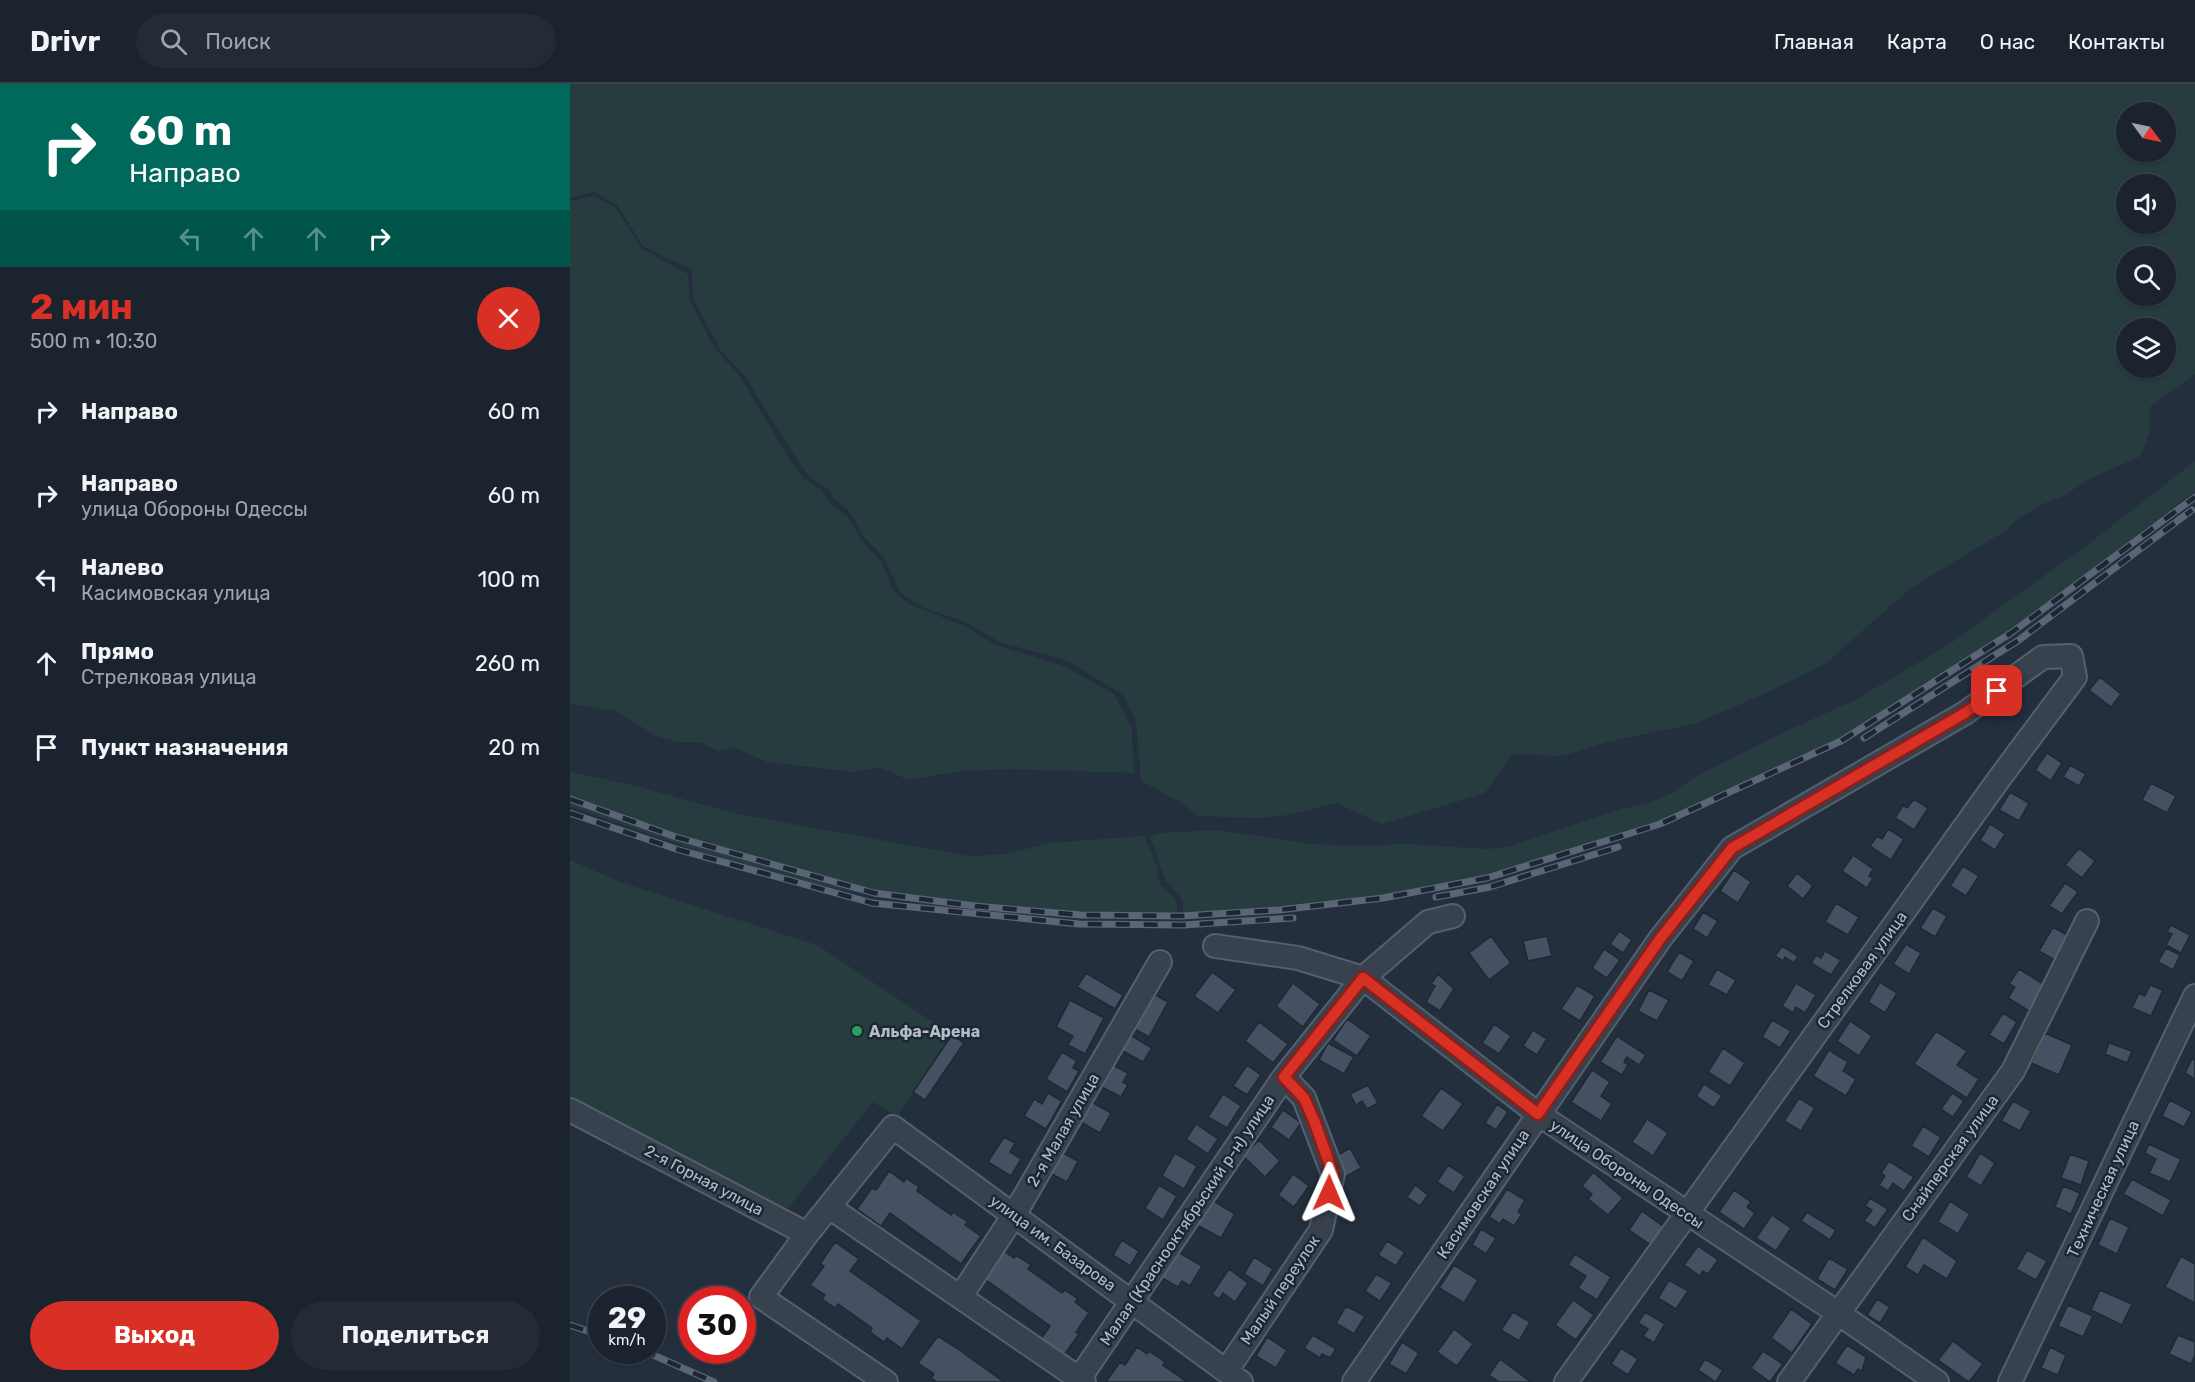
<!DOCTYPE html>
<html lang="ru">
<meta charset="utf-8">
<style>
:root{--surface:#1b232e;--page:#242b36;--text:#f1f3f6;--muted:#a0a4aa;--line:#39404a;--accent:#d93025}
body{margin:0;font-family:Rubik,sans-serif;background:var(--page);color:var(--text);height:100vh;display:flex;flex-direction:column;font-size:22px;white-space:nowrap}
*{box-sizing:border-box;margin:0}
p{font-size:20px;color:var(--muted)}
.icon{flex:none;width:33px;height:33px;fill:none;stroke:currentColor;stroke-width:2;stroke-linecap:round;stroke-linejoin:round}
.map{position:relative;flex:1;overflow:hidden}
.panel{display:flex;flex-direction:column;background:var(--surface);width:570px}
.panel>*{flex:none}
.hud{background:#00695c;color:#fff;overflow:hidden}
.needle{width:39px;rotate:123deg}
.buttons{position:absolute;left:1546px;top:18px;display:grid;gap:12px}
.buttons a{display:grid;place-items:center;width:60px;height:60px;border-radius:50%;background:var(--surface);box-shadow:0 2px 4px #0004,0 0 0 2px var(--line);font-size:30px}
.speed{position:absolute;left:18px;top:1202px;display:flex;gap:12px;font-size:30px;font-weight:700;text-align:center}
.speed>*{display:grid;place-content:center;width:78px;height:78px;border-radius:50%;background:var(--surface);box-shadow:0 2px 4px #0004,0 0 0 2px var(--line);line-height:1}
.speed small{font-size:15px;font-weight:400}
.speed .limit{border:9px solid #d22;background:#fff;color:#111}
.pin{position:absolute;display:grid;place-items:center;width:51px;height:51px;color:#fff;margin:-26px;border-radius:12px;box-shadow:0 3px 9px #0006}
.me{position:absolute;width:66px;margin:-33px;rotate:1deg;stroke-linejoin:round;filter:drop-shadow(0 0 4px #0008)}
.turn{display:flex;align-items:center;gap:21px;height:126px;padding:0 30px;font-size:27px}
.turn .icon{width:78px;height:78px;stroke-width:2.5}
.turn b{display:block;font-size:42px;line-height:51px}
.lanes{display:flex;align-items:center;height:57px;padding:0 30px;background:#0003;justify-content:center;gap:30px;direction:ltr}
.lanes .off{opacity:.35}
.round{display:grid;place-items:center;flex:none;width:63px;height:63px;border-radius:32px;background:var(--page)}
.head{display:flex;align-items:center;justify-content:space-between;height:102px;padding:0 30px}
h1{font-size:36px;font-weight:700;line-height:45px;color:var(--accent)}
.primary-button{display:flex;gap:12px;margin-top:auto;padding:12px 30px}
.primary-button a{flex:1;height:69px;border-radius:36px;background:var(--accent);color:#fff;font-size:24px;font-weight:700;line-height:69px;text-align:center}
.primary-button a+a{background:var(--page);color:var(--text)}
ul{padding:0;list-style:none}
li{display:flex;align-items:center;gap:18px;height:84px;padding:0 30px}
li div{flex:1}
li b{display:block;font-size:22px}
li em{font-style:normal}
header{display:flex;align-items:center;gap:36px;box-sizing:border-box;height:84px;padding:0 30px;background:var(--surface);border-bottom:2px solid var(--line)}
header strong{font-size:28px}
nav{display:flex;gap:33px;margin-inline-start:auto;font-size:21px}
.search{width:420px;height:54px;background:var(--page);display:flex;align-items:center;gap:15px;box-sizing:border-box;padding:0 21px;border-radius:33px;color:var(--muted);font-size:22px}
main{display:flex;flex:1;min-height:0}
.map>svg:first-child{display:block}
</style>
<header>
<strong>Drivr</strong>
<div class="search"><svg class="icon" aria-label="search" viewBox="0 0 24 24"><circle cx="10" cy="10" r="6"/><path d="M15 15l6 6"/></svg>Поиск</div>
<nav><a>Главная</a><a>Карта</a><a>О нас</a><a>Контакты</a></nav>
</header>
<main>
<section class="panel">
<div class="hud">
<div class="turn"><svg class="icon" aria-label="right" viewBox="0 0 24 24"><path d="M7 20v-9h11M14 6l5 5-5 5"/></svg><div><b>60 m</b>Направо</div></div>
<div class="lanes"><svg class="icon off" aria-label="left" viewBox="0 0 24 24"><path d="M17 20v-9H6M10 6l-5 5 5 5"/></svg><svg class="icon off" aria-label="ahead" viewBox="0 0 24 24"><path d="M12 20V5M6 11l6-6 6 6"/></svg><svg class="icon off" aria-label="ahead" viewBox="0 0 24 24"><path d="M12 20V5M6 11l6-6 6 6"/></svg><svg class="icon" aria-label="right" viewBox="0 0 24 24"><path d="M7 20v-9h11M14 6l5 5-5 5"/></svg></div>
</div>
<div class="head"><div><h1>2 мин</h1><p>500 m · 10:30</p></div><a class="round" style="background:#d93025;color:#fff"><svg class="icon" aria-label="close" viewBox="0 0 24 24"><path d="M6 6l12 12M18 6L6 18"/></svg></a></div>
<ul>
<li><svg class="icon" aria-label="right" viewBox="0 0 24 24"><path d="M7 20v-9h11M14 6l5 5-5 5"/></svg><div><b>Направо</b></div><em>60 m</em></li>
<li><svg class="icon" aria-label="right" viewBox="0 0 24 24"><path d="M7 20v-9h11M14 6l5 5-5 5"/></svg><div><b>Направо</b><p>улица Обороны Одессы</p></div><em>60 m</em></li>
<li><svg class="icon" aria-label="left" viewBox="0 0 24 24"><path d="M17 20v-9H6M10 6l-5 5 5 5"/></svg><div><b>Налево</b><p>Касимовская улица</p></div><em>100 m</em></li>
<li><svg class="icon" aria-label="ahead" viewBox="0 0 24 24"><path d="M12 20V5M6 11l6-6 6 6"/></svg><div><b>Прямо</b><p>Стрелковая улица</p></div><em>260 m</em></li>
<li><svg class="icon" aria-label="arrive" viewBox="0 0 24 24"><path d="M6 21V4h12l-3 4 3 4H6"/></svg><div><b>Пункт назначения</b></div><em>20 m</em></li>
</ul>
<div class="primary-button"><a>Выход</a><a>Поделиться</a></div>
</section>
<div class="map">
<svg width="1625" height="1298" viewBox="0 0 1625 1298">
<rect width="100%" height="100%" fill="#242f3e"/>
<path fill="#263c3f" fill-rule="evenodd" d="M0 0H1625V290L1580 323 1579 349 1571 372 1519 395 1494 412 1471 421 1448 435 1435 447 1341 504 1255 580 1192 611 1124 640 1037 658 992 672 942 670 915 709 812 740 766 719 719 731 689 734 627 732 609 717 571 697 566 637 552 610 498 577 430 558 393 537 352 523 330 509 314 473 294 453 279 427 263 414 260 406 244 397 231 382 174 291 151 267 123 214 122 186 73 162 47 121 24 108 0 114ZM1596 28V68H1557V28ZM1596 100V140H1557V100ZM1596 172V212H1557V172ZM1596 244V284H1557V244Z
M24 112 45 123 72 165 118 190 120 217 145 265 169 291 224 382 235 395 252 406 259 419 279 434 291 456 311 477 324 507 339 520 395 542 426 561 496 583 544 610 562 645 564 689 442 685 389 687 339 696 308 683 285 688 197 678 166 664 148 667 130 658H108L86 652 43 625H27L0 619V117Z
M1625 377V407C1508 496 1389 589 1260 660 1140 725 993 779 859 805 777 821 695 826 613 829V816L595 796 580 752 588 749 648 746 741 760 788 762 837 760 917 765 938 763 1051 725 1076 720 1103 709 1123 694 1221 645 1285 616 1378 561 1521 458Z
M0 688 66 702 167 730 399 772 436 770 479 759 574 752 588 784 587 793 590 800 605 814 608 831C506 834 401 829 300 811 198 793 97 757 0 722Z
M0 776 50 798 247 861 382 951 327 1033 303 1018 216 1127 0 1012Z"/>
<path fill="#455162" stroke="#1f2835" stroke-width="1.5" d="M1530 593 1551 610 1541 623 1519 606Z
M1477 669 1492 679 1481 697 1465 686Z
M1500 681 1516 690 1509 702 1493 693Z
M1581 699 1606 712 1597 729 1572 716Z
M1440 708 1459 719 1449 737 1429 726Z
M1344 715 1358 724 1344 746 1325 734 1333 721 1337 724Z
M1420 740 1435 750 1425 766 1410 756Z
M1318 745 1334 755 1321 776 1300 762 1307 752 1312 755Z
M1509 764 1525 777 1512 794 1495 781Z
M1283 771 1303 785 1299 792 1303 794 1297 804 1272 787Z
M1393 782 1409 792 1396 812 1380 802Z
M1164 786 1181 798 1168 819 1150 807Z
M1227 789 1243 802 1233 815 1217 802Z
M1495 799 1508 808 1492 830 1479 822Z
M1266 819 1289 833 1278 851 1255 838Z
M1363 824 1377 832 1365 853 1350 844Z
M1133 828 1148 837 1137 854 1123 845Z
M1601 841 1620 851 1611 869 1596 861 1602 850 1597 848Z
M1483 843 1504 855 1490 879 1469 867Z
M1049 847 1062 856 1053 869 1040 860Z
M921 852 941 879 919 896 899 869Z
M977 852 982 872 958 877 953 857Z
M1336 860 1351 869 1339 890 1323 880Z
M1212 862 1228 872 1224 879 1215 873 1213 877 1205 872Z
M1596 864 1610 871 1603 886 1588 878Z
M1034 865 1050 876 1037 894 1022 884Z
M1255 867 1271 876 1261 891 1241 879 1246 871 1251 874Z
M1109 868 1124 877 1112 897 1097 888Z
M1147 885 1166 896 1157 911 1138 901Z
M1449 885 1475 901 1459 927 1438 914 1445 903 1439 900Z
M642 888 666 906 648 929 624 912Z
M516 889 553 911 545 925 507 903Z
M868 890 884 905 870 927 856 918 865 902 861 900Z
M1310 898 1327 909 1315 929 1298 918Z
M723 899 750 920 733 943 706 922Z
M1226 899 1246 911 1235 929 1226 923 1223 929 1212 922Z
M1007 901 1025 912 1010 937 991 925Z
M1580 901 1593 906 1581 932 1562 924 1569 909 1575 912Z
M1079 906 1099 916 1087 937 1068 927Z
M582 909 598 918 579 953 563 944Z
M500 916 534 934 515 970 498 961 503 952 486 943Z
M1433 929 1447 938 1434 960 1419 951Z
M777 935 801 952 787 972 763 956Z
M1202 936 1221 947 1210 964 1192 953Z
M1280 937 1302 952 1289 972 1267 957Z
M689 938 718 960 703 979 675 957Z
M924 940 941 952 929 970 912 959Z
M963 946 977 955 967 971 953 962Z
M1366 947 1397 967 1387 981 1409 995 1397 1014 1344 980Z
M1475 949 1502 961 1489 991 1461 979Z
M382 951 394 959 355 1016 343 1008Z
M560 951 582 964 573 978 551 966Z
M1047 952 1076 971 1069 981 1057 973 1054 978 1058 981 1052 991 1030 978Z
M758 959 784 973 774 990 749 976Z
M1539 959 1562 967 1557 979 1535 970Z
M1153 964 1175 979 1160 1002 1138 988Z
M1259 966 1278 978 1273 987 1286 995 1276 1012 1243 992Z
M492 968 507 977 503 984 509 987 497 1008 476 995Z
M1622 975 1625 976V995L1615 989Z
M541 980 558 989 553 998 558 1001 551 1013 530 1002Z
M677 981 691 991 677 1011 663 1002Z
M1022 986 1040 998 1031 1012 1042 1020 1031 1037 1001 1018Z
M1134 1000 1152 1012 1144 1024 1126 1012Z
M798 1001 808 1019 797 1025 792 1017 786 1021 780 1010Z
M871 1004 893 1020 873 1047 851 1032Z
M478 1009 492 1017 476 1045 454 1032 464 1015 472 1020Z
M1382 1009 1394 1017 1383 1033 1371 1025Z
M653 1010 671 1022 657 1044 638 1033Z
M1229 1014 1245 1024 1231 1047 1214 1037Z
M1600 1016 1622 1028 1614 1043 1592 1032Z
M520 1017 541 1029 530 1049 509 1037Z
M1443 1017 1461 1027 1450 1047 1431 1037Z
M927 1020 938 1028 926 1046 915 1039Z
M713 1026 731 1039 719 1056 701 1043Z
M1077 1035 1098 1049 1083 1072 1062 1058Z
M626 1040 648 1055 638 1070 616 1055Z
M1353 1042 1371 1053 1359 1073 1341 1062Z
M434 1053 445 1059 440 1068 451 1075 441 1092 418 1078Z
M689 1056 710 1077 695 1093 673 1072Z
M1579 1060 1611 1075 1600 1098 1579 1089 1586 1075 1575 1069Z
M780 1064 791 1084 770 1096 763 1074Z
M491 1068 508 1077 497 1098 480 1089Z
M605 1069 627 1082 614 1105 592 1092Z
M1410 1069 1425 1079 1411 1102 1396 1093Z
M1500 1070 1519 1077 1511 1101 1491 1094Z
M1319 1077 1344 1093 1334 1107 1323 1099 1318 1107 1309 1101 1315 1092 1311 1089Z
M878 1081 895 1092 884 1109 867 1098Z
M319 1087 334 1098 336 1094 349 1103 347 1107 381 1131 383 1128 398 1138 395 1141 411 1152 391 1180 320 1129 311 1142 287 1125 302 1104 306 1106Z
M1023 1088 1053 1114 1038 1131 1018 1115 1022 1110 1012 1102Z
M723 1090 739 1102 724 1123 708 1111Z
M1562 1095 1601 1116 1593 1132 1553 1110Z
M589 1101 607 1112 593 1136 575 1124Z
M845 1101 858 1111 850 1122 837 1113Z
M1493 1102 1510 1109 1501 1130 1485 1123Z
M937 1105 955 1116 948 1128 952 1130 944 1142 933 1135 930 1140 919 1133Z
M1164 1106 1181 1118 1177 1123 1185 1129 1174 1145 1149 1128Z
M1300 1114 1318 1125 1305 1144 1294 1137 1302 1126 1295 1122Z
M642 1116 665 1130 651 1154 627 1141Z
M1380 1117 1400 1130 1388 1150 1368 1138Z
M1072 1127 1094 1143 1081 1161 1059 1146Z
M1237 1128 1266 1146 1260 1156 1231 1137Z
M1202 1131 1221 1144 1206 1167 1186 1154Z
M1540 1134 1559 1143 1547 1170 1528 1161Z
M911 1145 926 1154 916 1170 902 1161Z
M1353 1153 1387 1177 1377 1195 1354 1181 1348 1191 1335 1183Z
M552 1156 569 1167 560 1182 543 1171Z
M817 1157 835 1168 826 1182 808 1171Z
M265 1158 289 1175 280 1187 351 1237 332 1265 317 1254 314 1258 300 1248 302 1244 268 1220 265 1224 252 1215 255 1211 240 1201 254 1182 250 1180Z
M1128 1162 1148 1176 1138 1190 1133 1187 1130 1192 1114 1181Z
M428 1163 444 1174 446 1171 461 1181 458 1185 492 1209 495 1206 508 1215 505 1218 519 1229 506 1248 509 1250 494 1271 471 1255 480 1242 409 1191Z
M1457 1166 1477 1177 1466 1196 1446 1185Z
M608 1168 632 1182 620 1202 612 1197 608 1203 592 1194Z
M1005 1170 1041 1193 1027 1216 1008 1204 1016 1192 998 1181Z
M1611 1172 1625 1180V1219L1595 1203Z
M684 1173 703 1185 693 1202 674 1190Z
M1259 1174 1278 1185 1265 1206 1247 1195Z
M884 1181 908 1196 894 1219 869 1204Z
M659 1185 678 1199 665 1218 653 1209 649 1215 642 1210Z
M806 1190 822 1199 810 1217 795 1207Z
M1099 1196 1118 1207 1106 1225 1088 1214Z
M1530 1206 1562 1220 1552 1241 1521 1226Z
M1307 1215 1320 1223 1310 1239 1297 1231Z
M1003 1216 1024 1231 1006 1256 985 1241Z
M1498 1221 1523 1232 1513 1253 1488 1242Z
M776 1222 795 1232 784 1250 766 1239Z
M1221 1225 1242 1240 1222 1269 1201 1254Z
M943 1228 960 1238 949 1257 931 1246Z
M1075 1228 1095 1240 1084 1259 1073 1252 1078 1245 1068 1239Z
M884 1245 903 1260 887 1282 867 1268Z
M743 1251 766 1265 760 1274 752 1270 750 1274 734 1264Z
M1608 1251 1625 1258V1271L1621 1280 1599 1270Z
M368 1252 385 1263 434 1298H367L361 1294 364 1290 348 1279Z
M697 1253 717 1266 706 1284 686 1272Z
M1383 1257 1413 1280 1399 1298 1368 1276Z
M832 1258 849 1269 836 1290 819 1280Z
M1277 1261 1296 1273 1292 1287 1288 1285 1284 1291 1265 1279Z
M567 1263 577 1270 579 1267 595 1278 593 1281 617 1298H536L550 1278 555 1281Z
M1480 1263 1496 1271 1488 1291 1471 1284Z
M1051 1264 1068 1275 1058 1291 1041 1280Z
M1193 1267 1213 1280 1200 1298 1181 1284Z
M930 1275 961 1298H929L919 1291Z
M1135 1275 1153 1286 1146 1298 1128 1286Z"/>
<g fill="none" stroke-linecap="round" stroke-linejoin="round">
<defs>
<path id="minor" d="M645 862 728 874 793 894 968 1030 1268 1229 1367 1298
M0 1026 237 1150 323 1043 671 1298
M259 1123 514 1298
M237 1150 191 1213 316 1298
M391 1212 444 1131 590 878
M657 1286 751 1146 763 1090 734 1014 714 993
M507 1298 714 993 793 894 858 838 883 832
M784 1298 1090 855 1162 764 1395 629 1473 573 1501 572 1505 593 1429 695 996 1298
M1219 1298 1443 987 1517 837
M1440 1298 1625 912"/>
</defs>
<use href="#minor" stroke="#565f6c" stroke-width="26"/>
<use href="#minor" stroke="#38414e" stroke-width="22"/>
<defs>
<path id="rail" d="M1294 654 1449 556 1622 426
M0 715 106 753 304 809 405 822 511 831 611 832 709 826 813 814 917 794 1090 740 1271 657 1441 549 1625 413
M0 729 106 765 302 819 509 840 613 841 723 834
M866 813 920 803 1048 763
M0 1241 32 1252
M72 1266 144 1298"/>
</defs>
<use href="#rail" stroke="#5a6575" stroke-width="7"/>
<use href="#rail" stroke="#1d2633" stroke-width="4.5" stroke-dasharray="14" stroke-linecap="butt"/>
</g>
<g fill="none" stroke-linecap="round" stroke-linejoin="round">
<defs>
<path id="route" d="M759 1109 763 1090 745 1039 734 1014 714 993 793 894 968 1030 1090 855 1162 764 1395 629 1427 607"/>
</defs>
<use href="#route" stroke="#8d1f18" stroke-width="15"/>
<use href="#route" stroke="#d93025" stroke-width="10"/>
</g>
<circle fill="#2e9e5b" stroke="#1d2633" stroke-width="2" cx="287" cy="947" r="6"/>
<g text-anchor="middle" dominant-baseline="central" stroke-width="5" stroke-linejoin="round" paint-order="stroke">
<g font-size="16" fill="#b4bcc9" stroke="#1d2633">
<text transform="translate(1292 886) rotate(-54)">Стрелковая улица</text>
<text transform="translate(493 1046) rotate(-60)">2-я Малая улица</text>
<text transform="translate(1380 1074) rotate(-54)">Снайперская улица</text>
<text transform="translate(1057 1090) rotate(34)">улица Обороны Одессы</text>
<text transform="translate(134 1096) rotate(28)">2-я Горная улица</text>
<text transform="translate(1533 1105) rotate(-65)">Техническая улица</text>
<text transform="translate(913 1110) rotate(-56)">Касимовская улица</text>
<text transform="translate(617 1136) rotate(-56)">Малая (Краснооктябрьский р-н) улица</text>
<text transform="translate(483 1159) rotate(36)">улица им. Базарова</text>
<text transform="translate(710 1206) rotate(-56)">Малый переулок</text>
</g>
<g font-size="16" font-weight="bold" fill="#b4bcc9" stroke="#1d2633" text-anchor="start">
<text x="299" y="947">Альфа-Арена</text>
</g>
</g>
</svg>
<div class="buttons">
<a><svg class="needle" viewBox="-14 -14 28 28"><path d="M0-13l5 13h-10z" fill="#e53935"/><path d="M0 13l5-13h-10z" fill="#a0a4aa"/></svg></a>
<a><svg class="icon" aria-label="sound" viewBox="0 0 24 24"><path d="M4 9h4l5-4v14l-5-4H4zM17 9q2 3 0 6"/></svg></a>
<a><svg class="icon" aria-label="search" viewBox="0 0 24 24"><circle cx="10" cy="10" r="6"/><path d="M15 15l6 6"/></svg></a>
<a><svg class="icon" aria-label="layers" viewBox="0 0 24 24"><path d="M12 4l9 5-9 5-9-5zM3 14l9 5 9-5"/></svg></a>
</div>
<div class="speed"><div>29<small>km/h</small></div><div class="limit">30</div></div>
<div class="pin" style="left:1427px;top:607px;background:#d93025"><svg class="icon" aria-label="arrive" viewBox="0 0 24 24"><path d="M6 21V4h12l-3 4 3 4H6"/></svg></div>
<svg class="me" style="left:759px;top:1109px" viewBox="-20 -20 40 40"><path d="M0-17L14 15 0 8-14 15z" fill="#d93025" stroke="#fff" stroke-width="4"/></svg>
</div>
</main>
